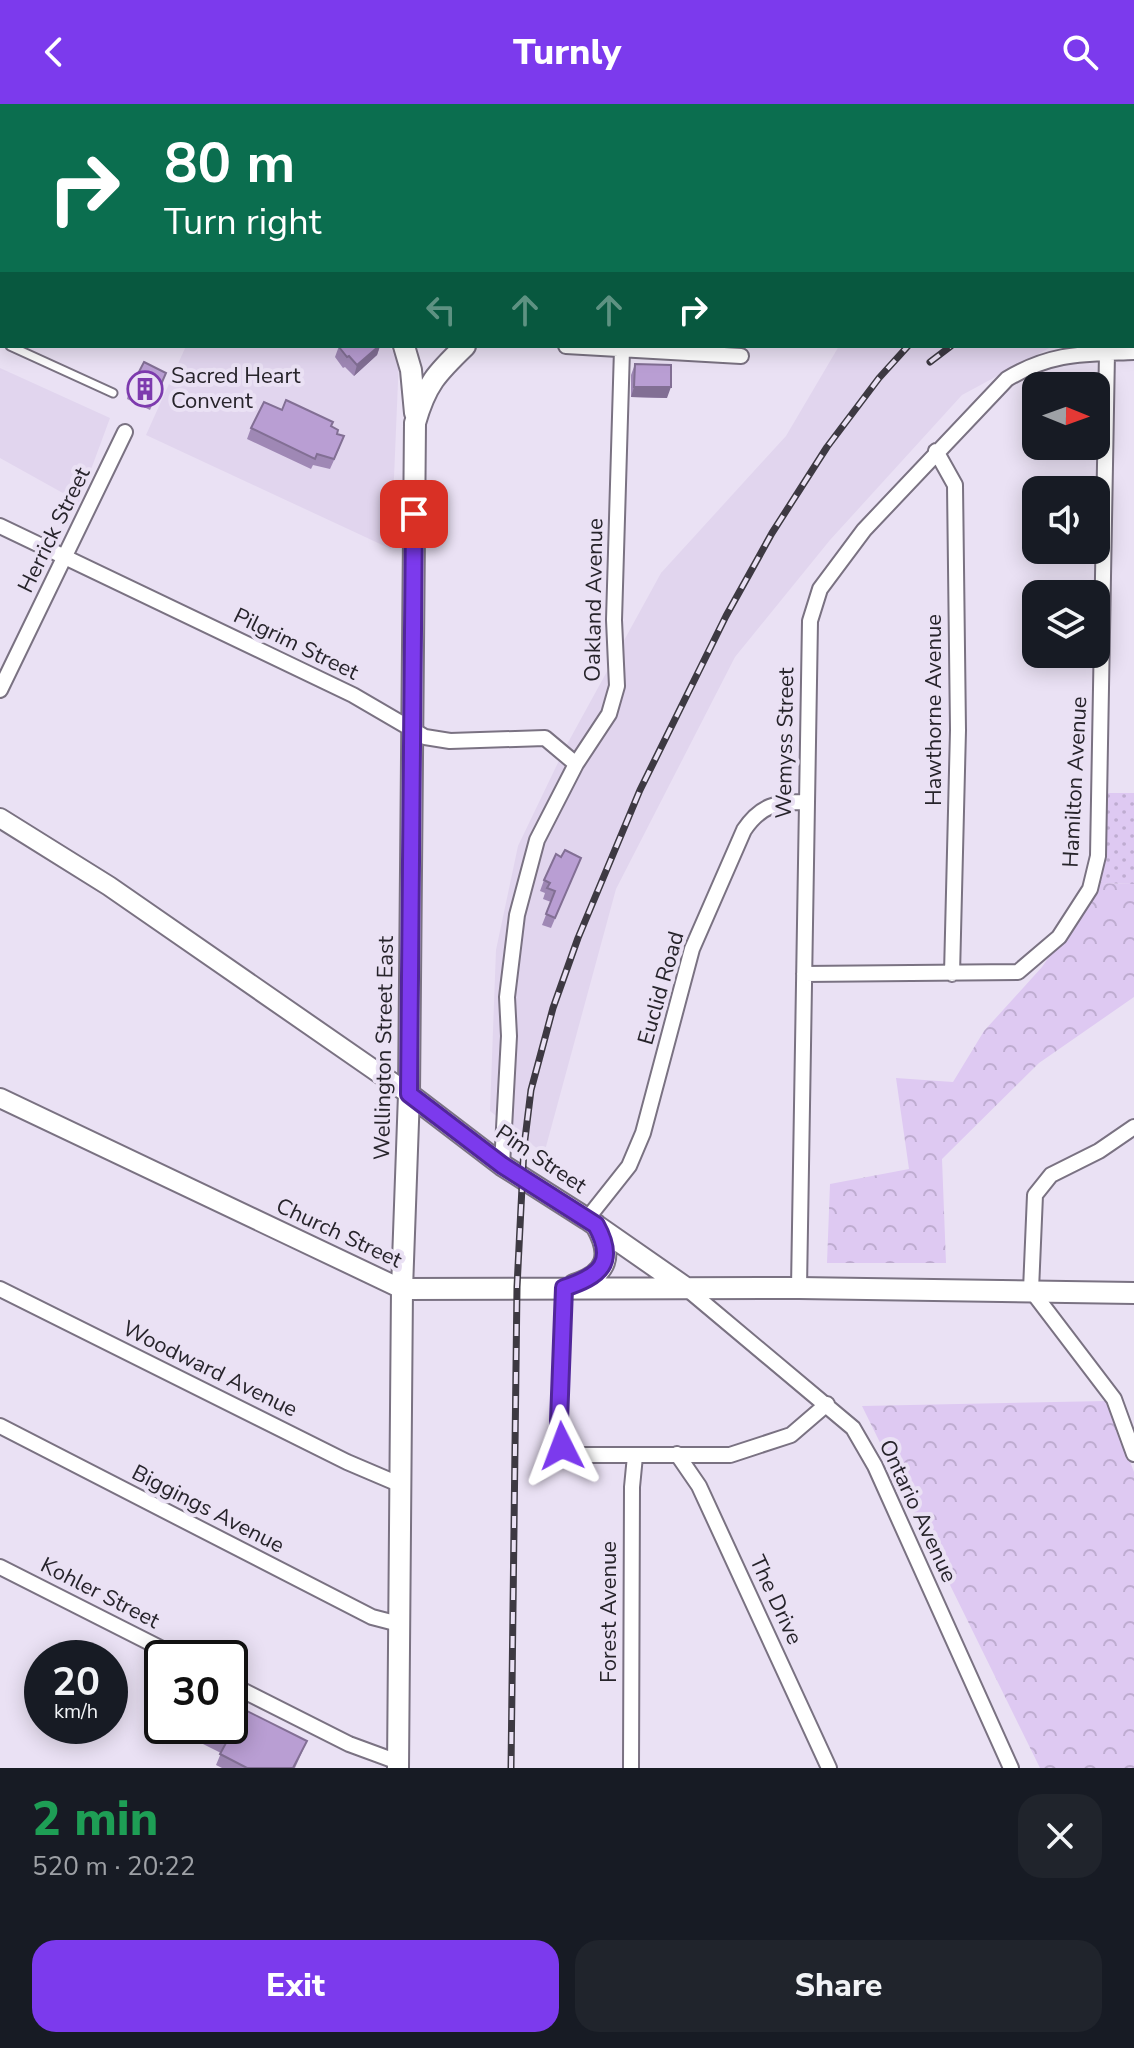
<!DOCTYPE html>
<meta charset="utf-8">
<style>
:root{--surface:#171b24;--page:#20242c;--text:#f1f3f6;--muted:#9ea1a6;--accent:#7c3aed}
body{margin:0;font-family:"Nunito Sans",sans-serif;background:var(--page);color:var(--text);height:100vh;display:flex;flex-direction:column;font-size:30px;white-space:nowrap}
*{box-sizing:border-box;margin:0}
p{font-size:26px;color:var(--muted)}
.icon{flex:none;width:44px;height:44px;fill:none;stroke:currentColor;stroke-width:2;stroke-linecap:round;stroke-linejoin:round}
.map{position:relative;height:1664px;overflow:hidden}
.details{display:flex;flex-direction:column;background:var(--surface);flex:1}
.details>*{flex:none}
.guide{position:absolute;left:0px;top:0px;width:1134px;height:244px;box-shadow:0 4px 20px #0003;background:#0b6e4f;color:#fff;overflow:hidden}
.needle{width:52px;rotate:91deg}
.tools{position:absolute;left:1022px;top:268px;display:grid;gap:16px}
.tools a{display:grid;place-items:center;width:88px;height:88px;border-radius:16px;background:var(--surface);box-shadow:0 4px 20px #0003;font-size:40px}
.speed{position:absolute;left:24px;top:1536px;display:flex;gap:16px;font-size:40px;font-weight:700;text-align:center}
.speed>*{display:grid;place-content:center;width:104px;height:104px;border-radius:50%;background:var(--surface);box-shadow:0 4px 20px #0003;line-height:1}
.speed small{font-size:20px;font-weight:400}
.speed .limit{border:4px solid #111;border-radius:12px;background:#fff;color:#111}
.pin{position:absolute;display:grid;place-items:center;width:68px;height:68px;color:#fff;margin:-34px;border-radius:16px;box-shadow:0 4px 12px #0006}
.me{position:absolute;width:88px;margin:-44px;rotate:357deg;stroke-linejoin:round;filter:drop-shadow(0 0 6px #0008)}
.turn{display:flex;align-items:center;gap:28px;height:168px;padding:0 32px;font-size:36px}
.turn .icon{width:104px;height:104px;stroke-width:2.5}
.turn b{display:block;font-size:56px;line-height:68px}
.lanes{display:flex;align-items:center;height:76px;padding:0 32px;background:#0003;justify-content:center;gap:40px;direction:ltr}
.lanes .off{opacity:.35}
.round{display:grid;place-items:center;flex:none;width:84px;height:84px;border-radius:24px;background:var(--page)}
.headline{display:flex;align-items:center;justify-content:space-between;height:136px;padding:0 32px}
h1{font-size:48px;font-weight:800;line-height:60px;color:#1e9e55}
.primary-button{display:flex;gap:16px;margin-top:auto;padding:16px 32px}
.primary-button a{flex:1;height:92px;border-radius:24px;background:var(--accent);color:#fff;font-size:32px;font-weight:800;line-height:92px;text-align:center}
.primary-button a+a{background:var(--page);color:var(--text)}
header{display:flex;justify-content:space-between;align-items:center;height:104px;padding:0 32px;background:var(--accent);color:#fff;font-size:36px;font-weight:800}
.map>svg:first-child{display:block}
</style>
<header><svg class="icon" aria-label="back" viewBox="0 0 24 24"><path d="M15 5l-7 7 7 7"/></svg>Turnly<svg class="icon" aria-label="search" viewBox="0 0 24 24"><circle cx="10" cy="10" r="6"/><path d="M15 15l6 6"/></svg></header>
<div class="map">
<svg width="1134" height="1664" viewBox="0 0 1134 1664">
<defs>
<pattern id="forest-crowns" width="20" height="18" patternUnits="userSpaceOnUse" patternTransform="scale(2)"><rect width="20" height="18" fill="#dec9f2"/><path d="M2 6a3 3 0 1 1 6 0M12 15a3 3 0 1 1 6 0" fill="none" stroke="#beacd0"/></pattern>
<pattern id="park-dots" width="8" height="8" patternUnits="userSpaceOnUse" patternTransform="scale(2)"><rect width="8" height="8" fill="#dec9f2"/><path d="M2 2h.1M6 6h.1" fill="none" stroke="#beacd0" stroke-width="1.8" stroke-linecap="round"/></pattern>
</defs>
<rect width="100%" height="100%" fill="#eae1f4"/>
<path fill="#e1d5ee" d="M0 0H177L179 2H2V125Z
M223 0H607L609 2H225Z
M1012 0H1134L1132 187V2H1010Z
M186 242H388L399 254 391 445 146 331Z
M839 242H1053L962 291 830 436 735 553 616 785 544 1050 490 1007 496 846 518 742 565 644 661 469 786 332Z
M0 264 110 314 79 398 0 354Z"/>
<path fill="url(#forest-crowns)" d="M1100 779 1134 780V893L1039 959 942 1055 946 1159H827L830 1080 909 1065 896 974 953 978 984 927 1042 863Z
M1107 1297 1134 1368V1664H1040L862 1302Z"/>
<path fill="url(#park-dots)" d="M1107 689H1134V780L1100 779Z"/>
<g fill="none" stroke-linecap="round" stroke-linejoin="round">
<defs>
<path id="service" d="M82 2 83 0
M0 237 2 238
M10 242 113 289"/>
<path id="minor" d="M0 34 2 35
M566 242 741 252
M936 347 955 381 958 626 952 870
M0 422 353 591 425 633 450 637 545 634 576 660
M0 586 125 328
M804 870 1018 868 1059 833 1090 785 1098 752 1107 249
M1134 1023 1099 1047 1051 1071 1035 1091 1031 1186 1114 1295 1134 1350
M502 1061 509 932 507 893 517 811 537 736 576 660 609 610 617 582 614 516 622 245
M587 1115 629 1062 643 1029 692 845 744 726C760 702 777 697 806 698
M564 1184 559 1317 562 1342 571 1351H730L791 1331 827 1300
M686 1184 853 1324 875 1362 1011 1664
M799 1184 810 517 820 485 864 426 1007 275C1052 248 1084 250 1134 248
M0 1185 347 1358 401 1381
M0 1322 372 1513 399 1520
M677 1350 699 1382 829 1664
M0 1463 180 1554
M230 1580 349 1640 398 1658
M631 1664 632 1383 635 1352"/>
<path id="tertiary" d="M201 0 203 2
M0 714 109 782 409 990
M0 994 402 1185"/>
<path id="secondary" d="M305 2 307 0
M731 2 733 0
M404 242 411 266 415 309
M409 990 502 1061 587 1115 686 1184
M574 1181C608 1170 613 1151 596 1121
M402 1185 799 1184 1134 1189
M398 1664 402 1185 409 990 415 319C426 280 437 269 465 242"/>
</defs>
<use href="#service" stroke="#7a7282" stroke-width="11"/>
<use href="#minor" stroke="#7a7282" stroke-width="18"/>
<use href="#tertiary" stroke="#7a7282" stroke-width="22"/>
<use href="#secondary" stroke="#7a7282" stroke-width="24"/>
<use href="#service" stroke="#fff" stroke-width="7"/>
<use href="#minor" stroke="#fff" stroke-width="14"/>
<use href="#tertiary" stroke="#fff" stroke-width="18"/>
<use href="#secondary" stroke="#fff" stroke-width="20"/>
<defs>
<path id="rail" d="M1132 42 1134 40
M1132 57 1134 55
M1132 116 1134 115
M930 258 951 242
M511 1664 517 1183 524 1043 531 986 553 904 578 834 640 686 726 512 772 429 827 343 879 274 908 242"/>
</defs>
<use href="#rail" stroke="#3d3942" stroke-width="7"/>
<use href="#rail" stroke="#eae1f4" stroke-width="4" stroke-dasharray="12" stroke-linecap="butt"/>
</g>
<path fill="#9f88b5" d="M0 0H42L41 2H2V13L0 12Z
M0 128 2 129V220L0 219Z
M339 242H380L377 251 354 272 345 263 343 264 335 253Z
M635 260 667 294 631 293V271Z
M163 276 150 306 127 295 129 287Z
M331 322 337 330 340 343 330 365 313 361 311 365 247 335 251 324Z
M561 753 581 754 551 824 542 821 551 798 543 795 545 789 540 787 544 776Z
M200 1626 307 1637 295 1664H222L216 1661 221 1649 197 1637Z"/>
<path fill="#826f94" d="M379 242H380L377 251 354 272 357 261Z
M634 283H671L667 294 631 293Z"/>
<path fill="#b99ed3" stroke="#826f94" stroke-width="2" d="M8 0H32L31 2H12Z
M111 0H142L141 2H110Z
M0 34 2 35V83L0 82Z
M0 128 2 129V205L0 204Z
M339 242H379L357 261 349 252 347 253 339 243Z
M144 258 166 269 153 299 129 287Z
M635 260 671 261V283H634Z
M286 296 333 318 331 322 338 326 337 330 344 332 334 355 317 350 315 355 251 324 264 298 282 306Z
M565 746 581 754 555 814 546 810 555 787 547 784 550 779 544 776 556 750 561 753Z
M230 1602 238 1607 239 1603 307 1637 293 1664H247L220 1650 226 1639 200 1626 203 1622H230Z"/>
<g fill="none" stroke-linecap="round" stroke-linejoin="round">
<defs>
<path id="route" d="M414 410 409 990 502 1061 596 1121C617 1159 600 1172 564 1184L559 1317 562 1342"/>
</defs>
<use href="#route" stroke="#51269a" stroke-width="20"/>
<use href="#route" stroke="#7c3aed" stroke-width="14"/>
</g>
<defs>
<symbol id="building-ring" viewBox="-11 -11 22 22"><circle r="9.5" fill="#eae1f4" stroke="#7d3aae" stroke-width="1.5"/><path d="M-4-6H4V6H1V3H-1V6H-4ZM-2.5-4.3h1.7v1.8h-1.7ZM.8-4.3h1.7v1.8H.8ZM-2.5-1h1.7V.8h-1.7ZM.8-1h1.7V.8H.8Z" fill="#7d3aae"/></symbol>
</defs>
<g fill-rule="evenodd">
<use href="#building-ring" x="125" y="265" width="40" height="40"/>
</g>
<g text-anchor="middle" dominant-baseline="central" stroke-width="8" stroke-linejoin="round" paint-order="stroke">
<g font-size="22" fill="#27242b" stroke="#eae1f4" text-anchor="start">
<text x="171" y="272">Sacred Heart<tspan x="171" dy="25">Convent</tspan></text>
</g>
<g font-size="22" fill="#27242b" stroke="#eae1f4">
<text transform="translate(54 426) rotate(-64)">Herrick Street</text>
<text transform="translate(594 496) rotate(-89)">Oakland Avenue</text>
<text transform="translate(296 540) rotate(26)">Pilgrim Street</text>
<text transform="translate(934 606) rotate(-90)">Hawthorne Avenue</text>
<text transform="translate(785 639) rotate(-89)">Wemyss Street</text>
<text transform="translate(1075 678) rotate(-87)">Hamilton Avenue</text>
<text transform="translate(661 884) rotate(-74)">Euclid Road</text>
<text transform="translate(384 944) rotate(-89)">Wellington Street East</text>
<text transform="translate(541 1055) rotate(34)">Pim Street</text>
<text transform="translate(339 1129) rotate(25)">Church Street</text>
<text transform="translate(210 1265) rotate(26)">Woodward Avenue</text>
<text transform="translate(208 1405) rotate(27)">Biggings Avenue</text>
<text transform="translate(918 1407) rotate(65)">Ontario Avenue</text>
<text transform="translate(100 1489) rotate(27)">Kohler Street</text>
<text transform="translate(776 1496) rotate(65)">The Drive</text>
<text transform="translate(609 1508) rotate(-90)">Forest Avenue</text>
</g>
</g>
</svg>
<div class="tools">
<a><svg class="needle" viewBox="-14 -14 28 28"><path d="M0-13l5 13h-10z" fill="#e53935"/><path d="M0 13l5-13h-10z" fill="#9ea1a6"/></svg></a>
<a><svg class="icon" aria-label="sound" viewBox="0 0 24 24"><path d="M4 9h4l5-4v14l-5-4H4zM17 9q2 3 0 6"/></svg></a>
<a><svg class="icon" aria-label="layers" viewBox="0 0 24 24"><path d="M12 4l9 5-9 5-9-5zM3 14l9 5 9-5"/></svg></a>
</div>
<div class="speed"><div>20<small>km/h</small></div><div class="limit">30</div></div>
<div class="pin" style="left:414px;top:410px;background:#d93025"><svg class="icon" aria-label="arrive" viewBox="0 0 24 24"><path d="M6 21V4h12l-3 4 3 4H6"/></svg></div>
<svg class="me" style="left:562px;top:1342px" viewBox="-20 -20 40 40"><path d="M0-17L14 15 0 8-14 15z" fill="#7c3aed" stroke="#fff" stroke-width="4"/></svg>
<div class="guide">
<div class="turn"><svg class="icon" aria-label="right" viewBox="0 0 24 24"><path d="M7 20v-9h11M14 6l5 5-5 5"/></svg><div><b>80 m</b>Turn right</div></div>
<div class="lanes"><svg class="icon off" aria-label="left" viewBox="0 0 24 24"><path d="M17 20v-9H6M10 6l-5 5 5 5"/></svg><svg class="icon off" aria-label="ahead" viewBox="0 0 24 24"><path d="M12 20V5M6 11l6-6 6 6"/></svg><svg class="icon off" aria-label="ahead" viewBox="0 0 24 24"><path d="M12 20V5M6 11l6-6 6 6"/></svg><svg class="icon" aria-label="right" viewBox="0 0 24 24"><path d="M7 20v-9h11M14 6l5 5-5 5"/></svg></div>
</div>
</div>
<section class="details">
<div class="headline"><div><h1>2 min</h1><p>520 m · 20:22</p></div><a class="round"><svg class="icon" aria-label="close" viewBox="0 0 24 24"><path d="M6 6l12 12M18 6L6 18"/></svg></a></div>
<div class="primary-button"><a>Exit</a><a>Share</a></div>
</section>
